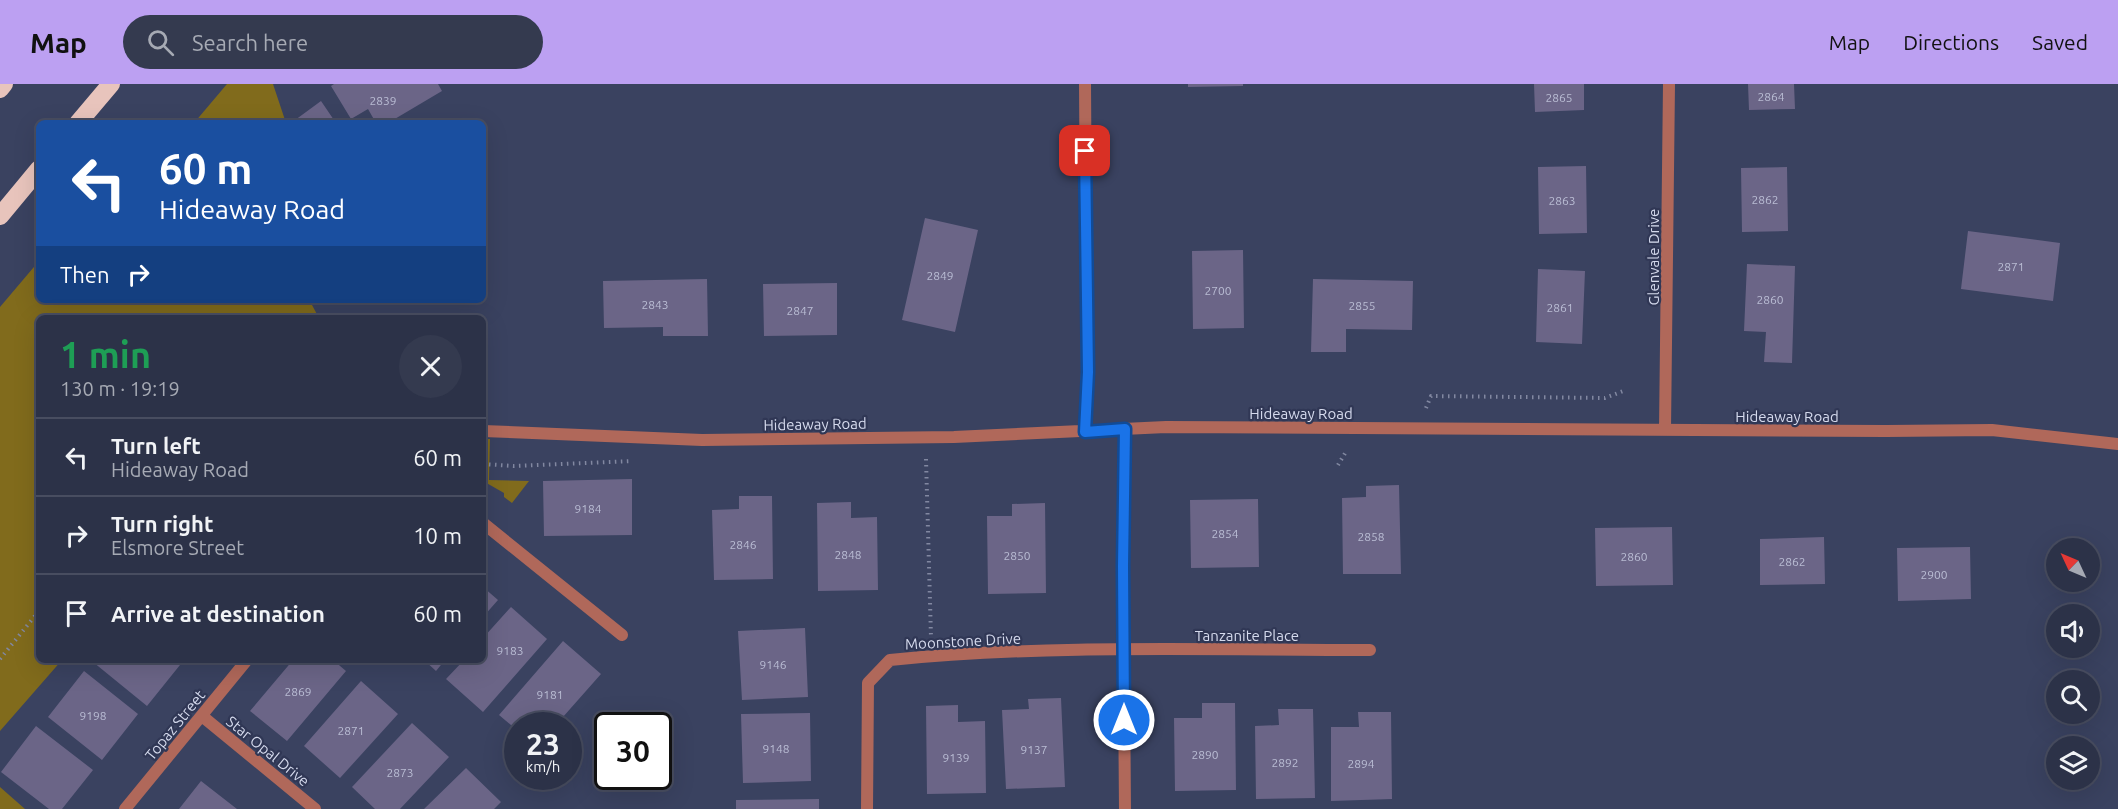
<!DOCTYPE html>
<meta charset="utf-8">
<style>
:root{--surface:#2c3248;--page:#343a4f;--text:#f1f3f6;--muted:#a6aab4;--line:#484d60;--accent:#bca0f2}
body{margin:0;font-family:Ubuntu,sans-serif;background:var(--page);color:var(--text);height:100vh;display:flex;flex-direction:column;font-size:22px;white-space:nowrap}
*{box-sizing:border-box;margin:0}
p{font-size:20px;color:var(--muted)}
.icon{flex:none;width:33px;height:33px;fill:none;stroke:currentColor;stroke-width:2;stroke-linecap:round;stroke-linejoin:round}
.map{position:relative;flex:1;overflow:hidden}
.side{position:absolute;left:36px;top:231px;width:450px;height:348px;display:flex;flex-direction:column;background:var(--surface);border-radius:9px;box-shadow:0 6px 24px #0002,0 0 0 2px var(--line)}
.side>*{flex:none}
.hud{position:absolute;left:36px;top:36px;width:450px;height:183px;border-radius:9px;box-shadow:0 6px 24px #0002,0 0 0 2px var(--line);background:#1a4fa0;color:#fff;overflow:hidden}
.needle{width:39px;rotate:314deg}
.tools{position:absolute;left:2046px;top:454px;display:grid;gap:12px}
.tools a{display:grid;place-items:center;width:54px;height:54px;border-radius:50%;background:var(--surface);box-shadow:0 6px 24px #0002,0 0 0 2px var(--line);font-size:30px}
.speed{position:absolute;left:504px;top:628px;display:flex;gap:12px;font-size:30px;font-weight:700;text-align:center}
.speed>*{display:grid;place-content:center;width:78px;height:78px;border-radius:50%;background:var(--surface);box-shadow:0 6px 24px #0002,0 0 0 2px var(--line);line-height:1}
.speed small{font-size:15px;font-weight:400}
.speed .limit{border:3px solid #111;border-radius:9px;background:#fff;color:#111}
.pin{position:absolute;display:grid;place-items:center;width:51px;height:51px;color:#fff;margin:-26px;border-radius:12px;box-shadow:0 3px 9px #0006}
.me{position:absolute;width:66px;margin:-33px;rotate:0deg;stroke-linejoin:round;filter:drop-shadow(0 0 4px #0008)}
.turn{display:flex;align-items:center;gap:21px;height:126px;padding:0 24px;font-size:27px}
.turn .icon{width:78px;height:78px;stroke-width:2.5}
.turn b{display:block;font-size:42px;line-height:51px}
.then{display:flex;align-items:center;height:57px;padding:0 24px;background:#0003;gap:12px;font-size:22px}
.round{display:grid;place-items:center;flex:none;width:63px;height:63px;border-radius:32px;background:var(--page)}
.head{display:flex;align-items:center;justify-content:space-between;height:102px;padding:0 24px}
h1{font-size:36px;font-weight:700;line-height:45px;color:#1e9e55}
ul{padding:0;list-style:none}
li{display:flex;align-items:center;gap:18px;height:78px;padding:0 24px;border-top:2px solid var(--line)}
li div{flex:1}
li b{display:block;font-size:22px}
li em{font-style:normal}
header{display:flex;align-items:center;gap:36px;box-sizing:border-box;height:84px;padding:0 30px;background:var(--accent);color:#111}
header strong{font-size:28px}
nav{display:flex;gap:33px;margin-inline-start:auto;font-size:21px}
.search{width:420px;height:54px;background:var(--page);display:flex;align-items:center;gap:15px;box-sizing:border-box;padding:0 21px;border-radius:33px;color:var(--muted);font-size:22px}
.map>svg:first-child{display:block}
</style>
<header>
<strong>Map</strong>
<div class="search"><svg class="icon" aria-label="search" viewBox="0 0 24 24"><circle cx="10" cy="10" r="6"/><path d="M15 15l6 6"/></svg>Search here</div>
<nav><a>Map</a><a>Directions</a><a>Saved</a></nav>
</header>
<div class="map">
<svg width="2118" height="725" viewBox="0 0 2118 725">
<rect width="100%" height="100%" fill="#3a4260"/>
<path fill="#816b1c" d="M227 0H273L286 39H194Z
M39 177V216H316L312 221 319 234H39V576H62L0 647V223Z
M483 355H490L489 396 529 397 512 419 504 413V409L483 397Z
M0 703 25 725H0Z"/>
<path fill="#6b6587" d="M334 0H438L442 7 388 39H376L368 25 351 35 331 2Z
M1188 0H1243V2L1188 3Z
M1534 0H1584V26L1535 28Z
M1748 0H1794L1795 25 1749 26Z
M321 17 336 39H291Z
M1586 82 1587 149 1539 150 1538 83Z
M1787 83 1788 147 1742 148 1741 84Z
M925 134 978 146 955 248 902 236Z
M1968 147 2060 159 2053 217 1961 205Z
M1243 166 1244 244 1193 245 1192 167Z
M1747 180 1795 182 1792 279 1764 278 1766 248 1744 247Z
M1538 185 1585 187 1582 260 1536 258Z
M707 195 708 252H663V243L604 244 603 197Z
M1313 195 1413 197 1412 246 1346 245V268H1311Z
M837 199V251L764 252 763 200Z
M632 395V451L544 452 543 397Z
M1399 401 1401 490H1343L1342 414 1366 413V402Z
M739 412H772L773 495 714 496 712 426 739 425Z
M1258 415 1259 483 1191 484 1190 416Z
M851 418V434L877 433 878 506 818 507 817 419Z
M1045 419 1046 509 988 510 987 432H1012V420Z
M1672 443 1673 501 1596 502 1595 444Z
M1824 453 1825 500 1760 501V455Z
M1970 463 1971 515 1898 517 1897 464Z
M483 503 498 516 483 533Z
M511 523 547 555 483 628 446 595 464 576H483V554Z
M805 544 808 613 742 616 738 547Z
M563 557 601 590 555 642H518V647L499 631Z
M94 576H184L147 622 93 578Z
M293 576H333L346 587 287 657 250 627Z
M424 576H445L436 587Z
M84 587 138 630 102 676 48 633Z
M361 597 398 630 340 694 304 662Z
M1061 614 1065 703 1006 705 1002 626 1029 625 1028 615Z
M1202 619H1235L1236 706 1175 707 1174 634H1202Z
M958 621V638L985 637 986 709 927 710 926 622Z
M1278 625H1313L1315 714 1256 715 1255 642 1279 641Z
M1358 628H1391L1392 715 1331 717V643H1359Z
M810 629 811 697 743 699 741 630Z
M412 639 449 673 400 725H375L352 703Z
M36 642 93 686 62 725H49L1 688Z
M466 684 501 718 494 725H424Z
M201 697 237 725H179Z
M819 715V725H736V716Z"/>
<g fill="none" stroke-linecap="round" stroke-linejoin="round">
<path stroke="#8288a1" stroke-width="4" stroke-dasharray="1.5 4.5" stroke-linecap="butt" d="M1426 324 1431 312 1605 314 1626 306
M926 375 931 553
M483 380 514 382 632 377
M1338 381 1347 366
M0 575 39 527"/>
<path stroke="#b0685a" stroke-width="12" d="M1085 0 1087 288 1085 348
M1665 346 1669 0
M483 347 702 356 954 353 1166 343 1886 347 1992 346 2118 360
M483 439 622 551
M202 632 315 725
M125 725 247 576
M867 725 868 599 890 576C1049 560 1210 566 1370 566
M1125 725 1123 482 1125 345"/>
<path stroke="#e8c4bc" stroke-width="18" d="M0 5 4 0
M78 39 111 0
M0 132 39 85"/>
</g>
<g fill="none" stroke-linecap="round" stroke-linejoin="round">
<defs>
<path id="route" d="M1085 67 1088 288 1085 348 1125 345 1123 482 1124 636"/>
</defs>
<use href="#route" stroke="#114b97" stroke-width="15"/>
<use href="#route" stroke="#1a73e8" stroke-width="10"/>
</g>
<g text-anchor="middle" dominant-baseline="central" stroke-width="4.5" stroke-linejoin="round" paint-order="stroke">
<g font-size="12" fill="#babdd4">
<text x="1771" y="12">2864</text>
<text x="1559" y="13">2865</text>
<text x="383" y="16">2839</text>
<text x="1765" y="115">2862</text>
<text x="1562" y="116">2863</text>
<text x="2011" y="182">2871</text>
<text x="940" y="191">2849</text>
<text x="1218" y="206">2700</text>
<text x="1770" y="215">2860</text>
<text x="655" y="220">2843</text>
<text x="1362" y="221">2855</text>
<text x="1560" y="223">2861</text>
<text x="800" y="226">2847</text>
<text x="588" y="424">9184</text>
<text x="1225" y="449">2854</text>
<text x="1371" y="452">2858</text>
<text x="743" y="460">2846</text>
<text x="848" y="470">2848</text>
<text x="1017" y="471">2850</text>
<text x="1634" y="472">2860</text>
<text x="1792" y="477">2862</text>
<text x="1934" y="490">2900</text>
<text x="510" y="566">9183</text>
<text x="773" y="580">9146</text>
<text x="298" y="607">2869</text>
<text x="550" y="610">9181</text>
<text x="93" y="631">9198</text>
<text x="351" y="646">2871</text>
<text x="776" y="664">9148</text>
<text x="1034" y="665">9137</text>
<text x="1205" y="670">2890</text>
<text x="956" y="673">9139</text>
<text x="1285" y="678">2892</text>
<text x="1361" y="679">2894</text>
<text x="400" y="688">2873</text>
</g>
<g font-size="15" fill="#d5daed" stroke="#303755">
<text transform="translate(1653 173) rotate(-90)">Glenvale Drive</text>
<text x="1301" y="329">Hideaway Road</text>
<text x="1787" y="332">Hideaway Road</text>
<text transform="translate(815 340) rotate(-1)">Hideaway Road</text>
<text x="1247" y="551">Tanzanite Place</text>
<text transform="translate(963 557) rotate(-3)">Moonstone Drive</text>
<text transform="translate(175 641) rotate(-51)">Topaz Street</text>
<text transform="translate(268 667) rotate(39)">Star Opal Drive</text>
</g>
</g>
</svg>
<div class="tools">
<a><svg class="needle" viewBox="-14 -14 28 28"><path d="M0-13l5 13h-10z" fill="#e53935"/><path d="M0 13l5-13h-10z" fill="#a6aab4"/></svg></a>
<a><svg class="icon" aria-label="sound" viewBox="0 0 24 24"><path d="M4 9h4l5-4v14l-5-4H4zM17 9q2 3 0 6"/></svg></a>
<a><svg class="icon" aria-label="search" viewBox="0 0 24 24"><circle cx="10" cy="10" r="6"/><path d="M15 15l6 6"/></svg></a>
<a><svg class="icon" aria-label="layers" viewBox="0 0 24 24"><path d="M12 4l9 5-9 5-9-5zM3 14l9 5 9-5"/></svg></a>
</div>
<div class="speed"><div>23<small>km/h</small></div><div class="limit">30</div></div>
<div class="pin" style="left:1085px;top:67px;background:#d93025"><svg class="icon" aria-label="arrive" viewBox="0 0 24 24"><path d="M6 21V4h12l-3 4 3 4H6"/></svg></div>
<svg class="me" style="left:1124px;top:636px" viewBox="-20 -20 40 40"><circle r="17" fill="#1a73e8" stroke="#fff" stroke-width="3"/><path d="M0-11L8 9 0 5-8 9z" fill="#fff"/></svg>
<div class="hud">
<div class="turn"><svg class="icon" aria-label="left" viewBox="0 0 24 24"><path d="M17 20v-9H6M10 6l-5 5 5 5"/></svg><div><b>60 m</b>Hideaway Road</div></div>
<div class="then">Then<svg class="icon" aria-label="right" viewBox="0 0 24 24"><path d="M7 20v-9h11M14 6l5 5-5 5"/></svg></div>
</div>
<section class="side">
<div class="head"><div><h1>1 min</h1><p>130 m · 19:19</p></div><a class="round"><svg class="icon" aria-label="close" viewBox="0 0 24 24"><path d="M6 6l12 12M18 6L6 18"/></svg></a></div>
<ul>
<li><svg class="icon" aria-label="left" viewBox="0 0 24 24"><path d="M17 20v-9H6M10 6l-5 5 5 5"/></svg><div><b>Turn left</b><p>Hideaway Road</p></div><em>60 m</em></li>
<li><svg class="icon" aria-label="right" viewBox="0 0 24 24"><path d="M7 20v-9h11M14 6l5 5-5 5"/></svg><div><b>Turn right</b><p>Elsmore Street</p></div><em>10 m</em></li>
<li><svg class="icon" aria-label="arrive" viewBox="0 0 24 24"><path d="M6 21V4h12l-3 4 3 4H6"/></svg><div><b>Arrive at destination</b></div><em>60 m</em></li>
</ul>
</section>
</div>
